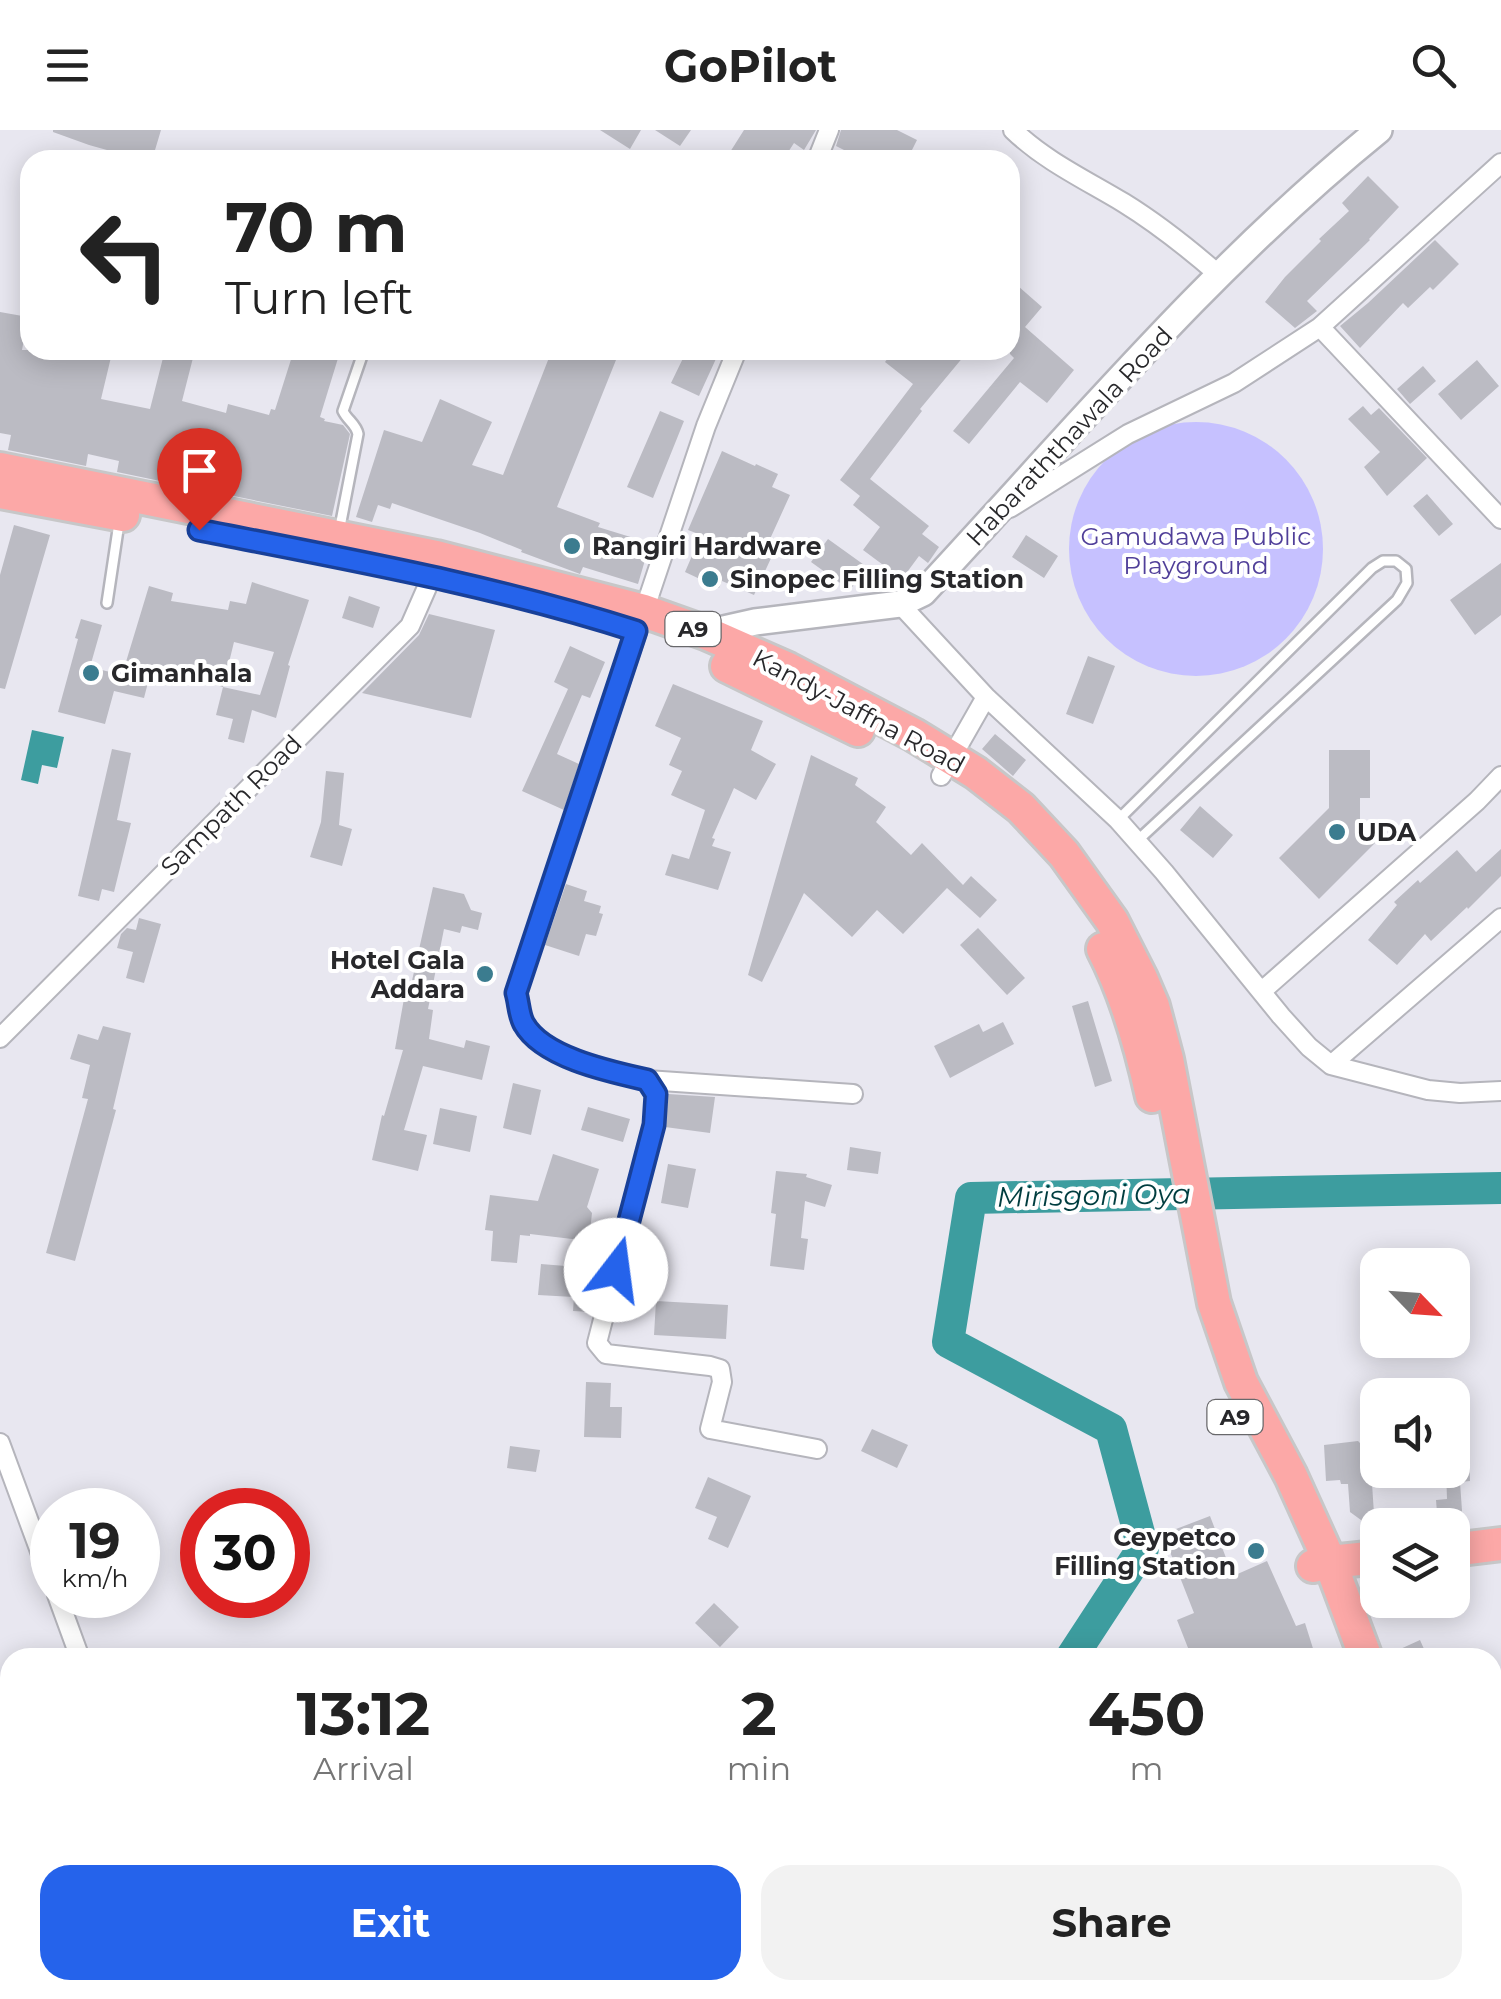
<!DOCTYPE html>
<style>
:root{--surface:#fff;--page:#f2f2f2;--text:#222;--muted:#767676;--accent:#2563eb}
body{margin:0;font-family:Montserrat,sans-serif;background:var(--page);color:var(--text);height:100vh;display:flex;flex-direction:column;font-size:38px;white-space:nowrap}
*{box-sizing:border-box;margin:0}
p{font-size:32px;color:var(--muted)}
.icon{flex:none;width:55px;height:55px;fill:none;stroke:currentColor;stroke-width:2;stroke-linecap:round;stroke-linejoin:round}
.map{position:relative;flex:1;overflow:hidden}
.panel{position:absolute;left:0px;top:1518px;width:1502px;height:352px;display:flex;flex-direction:column;background:var(--surface);border-radius:30px 30px 0 0;box-shadow:0 5px 25px #0003}
.panel>*{flex:none}
.banner{position:absolute;left:20px;top:20px;width:1000px;height:210px;border-radius:30px;box-shadow:0 5px 25px #0003;background:#fff;color:var(--text);overflow:hidden}
.needle{width:65px;rotate:115deg}
.buttons{position:absolute;left:1360px;top:1118px;display:grid;gap:20px}
.buttons a{display:grid;place-items:center;width:110px;height:110px;border-radius:20px;background:var(--surface);box-shadow:0 5px 25px #0003;font-size:50px}
.speed{position:absolute;left:30px;top:1358px;display:flex;gap:20px;font-size:50px;font-weight:700;text-align:center}
.speed>*{display:grid;place-content:center;width:130px;height:130px;border-radius:50%;background:var(--surface);box-shadow:0 5px 25px #0003;line-height:1}
.speed small{font-size:25px;font-weight:400}
.speed .limit{border:15px solid #d22;background:#fff;color:#111}
.pin{position:absolute;display:grid;place-items:center;width:85px;height:85px;color:#fff;margin:-102px -42px;border-radius:50% 50% 50% 0;rotate:-45deg;box-shadow:0 0 10px #0007}
.pin .icon{rotate:45deg}
.me{position:absolute;width:110px;margin:-55px;rotate:15deg;stroke-linejoin:round;filter:drop-shadow(0 0 8px #0008)}
.turn{display:flex;align-items:center;gap:35px;height:210px;padding:0 40px;font-size:45px}
.turn .icon{width:130px;height:130px;stroke-width:2.5}
.turn b{display:block;font-size:70px;line-height:85px}
.eta{display:flex;justify-content:space-evenly;align-items:center;height:170px;text-align:center}
.eta b{font-size:60px;font-weight:700;line-height:70px}
.primary-button{display:flex;gap:20px;margin-top:auto;padding:20px 40px}
.primary-button a{flex:1;height:115px;border-radius:30px;background:var(--accent);color:#fff;font-size:40px;font-weight:700;line-height:115px;text-align:center}
.primary-button a+a{background:var(--page);color:var(--text)}
header{display:flex;justify-content:space-between;align-items:center;height:130px;padding:0 40px;background:var(--surface);font-size:45px;font-weight:700}
.map>svg:first-child{display:block}
</style>
<header><svg class="icon" aria-label="menu" viewBox="0 0 24 24"><path d="M4 6h16M4 12h16M4 18h16"/></svg>GoPilot<svg class="icon" aria-label="search" viewBox="0 0 24 24"><circle cx="10" cy="10" r="6"/><path d="M15 15l6 6"/></svg></header>
<div class="map">
<svg width="1501" height="1869" viewBox="0 0 1501 1869">
<rect width="100%" height="100%" fill="#e8e7f0"/>
<path fill="#c6c1ff" d="M1069 419a127 127 0 1 1 254 0a127 127 0 1 1-254 0Z"/>
<path fill="#3d9d9f" d="M32 600 64 607 57 638 42 635 38 654 21 650Z"/>
<g fill="none" stroke-linecap="round" stroke-linejoin="round">
<path stroke="#3d9d9f" stroke-width="32" d="M1071 1528 1143 1418 1111 1299 948 1212 971 1068 1501 1058
M822 1869 833 1860"/>
</g>
<path fill="#bbbbc3" fill-rule="evenodd" d="M53 0H161L152 30H112L114 22 89 15 53 2Z
M600 0H641L630 19Z
M655 0H691L680 16Z
M744 0H816L804 20 794 13 783 30H725Z
M841 0H897L917 10 907 30H864L836 16Z
M1368 46 1399 77 1369 109 1370 110 1307 171 1317 181 1295 198 1265 172 1285 147 1321 111 1319 109 1349 81 1342 73Z
M1435 110 1459 134 1433 160 1430 157 1408 178 1403 173 1360 218 1340 196 1368 173Z
M1010 149 1042 177 1025 197 1074 240 1047 273 1020 252 969 314 953 301 1014 228 1010 224Z
M0 182 28 187 22 220H97L112 223 101 269 150 279 165 220H195L182 271 226 283 228 274 269 285 271 279 275 280 294 220H323L339 225 320 287 325 289 324 291 343 295 350 304 332 386 204 360 161 346 160 351 117 342 119 331 88 324 86 336 8 320 11 305 0 303Z
M552 220H620L557 377 600 393 598 397 650 413 638 454 583 437 580 444 521 422 522 420 480 403 392 373 390 379 378 375 372 392 356 387 384 300 422 312 440 269 492 292 472 335 503 345Z
M687 220H720L699 266 671 253Z
M894 220H969L920 279 922 281 870 349 929 396 922 404 939 417 928 433 919 426 902 449 863 420 880 397 853 375 860 366 840 350 913 254 885 232Z
M1477 230 1499 256 1461 290 1438 264Z
M1423 236 1436 251 1410 274 1397 259Z
M1363 276 1371 285 1379 278 1427 328 1387 366 1364 337 1380 322 1348 289Z
M660 281 684 291 653 368 627 357Z
M722 321 755 336 756 334 778 344 772 357 790 365 770 409 778 413 754 465 722 451 719 458 685 442 701 405 688 400Z
M1427 364 1453 394 1439 406 1413 376Z
M14 395 50 405 5 559 0 558V445Z
M1026 405 1058 426 1044 448 1012 427Z
M828 409 867 437 850 460 811 432Z
M1501 433V485L1475 505 1450 470Z
M252 452 309 470 288 535 290 536 276 588 252 580 244 613 228 609 233 589 216 585 223 557 209 553V551L152 537 144 568 114 561 105 594 58 582 78 509 75 508 81 489 102 495 90 537 122 545 149 456 173 463 171 471 228 480 230 471 246 474ZM234 512 274 522 260 565 223 557Z
M349 466 380 477 373 498 342 488Z
M429 484 495 500 471 588 362 563 419 505Z
M570 516 605 532 590 568 582 565 557 624 579 634 564 680 522 661 568 559 554 552Z
M1088 526 1115 536 1093 594 1066 584Z
M673 554 763 591 751 620 776 634 756 670 734 658 712 708 715 709 712 716 731 722 718 760 665 745 672 724 689 729 705 680 671 665 682 641 669 635 681 608 655 596Z
M995 604 1026 630 1013 646 982 619Z
M112 619 131 623 117 690 131 693 114 762 102 759 99 771 78 766Z
M1329 620H1370V668H1360V693L1377 711 1319 769 1279 728 1329 678Z
M811 625 858 648 855 655 886 677 876 692 911 725 922 713 963 755 971 746 997 770 980 788 947 758 903 804 877 780 852 807 804 763 762 852 748 845Z
M326 641 344 643 339 695 352 699 342 736 310 727 321 692Z
M1200 676 1233 705 1213 728 1180 700Z
M1501 719V746L1468 779 1467 777 1431 811 1425 804 1397 835 1368 810 1397 775 1394 772 1418 750 1420 753 1457 720 1476 742Z
M566 754 587 761 584 771 601 776 599 783 603 784 596 806 586 804 579 826 545 815Z
M433 757 464 764 471 780 482 783 478 800 462 796 460 803 444 799 428 879 433 880 429 909 464 918 466 910 490 916 482 950 423 936 404 1000 427 1005 418 1041 372 1030 382 985 384 986 403 920 395 919 405 863 409 864Z
M139 788 161 794 144 853 126 848 133 822 117 818 121 804 127 798 136 800Z
M978 798 1025 848 1007 865 960 815Z
M1088 871 1112 951 1095 957 1072 876Z
M1003 892 1014 914 950 948 934 916 979 894 983 902Z
M103 896 131 903 113 979 116 980 75 1131 46 1123 88 969 82 968 90 935 70 929 78 904 98 910Z
M513 953 541 960 531 1005 503 998Z
M668 964 715 967 710 1003 665 997Z
M588 977 630 989 623 1012 581 1000Z
M440 978 477 986 470 1022 433 1014Z
M850 1017 881 1022 878 1044 847 1040Z
M553 1024 599 1039 587 1077 592 1083 589 1111 530 1104V1106L520 1105 517 1133 491 1131 493 1101 485 1100 490 1065 538 1071Z
M668 1034 696 1039 688 1078 661 1073Z
M776 1041 807 1044 806 1047 832 1055 825 1077 805 1071 801 1108 808 1109 804 1140 770 1136 776 1084 771 1083Z
M541 1134 590 1138 589 1167H596L592 1182 573 1181 574 1167 538 1165Z
M656 1171 728 1175 726 1209 654 1205Z
M586 1252 611 1253 610 1277H622L621 1308 584 1307Z
M872 1299 908 1315 897 1338 861 1321Z
M1468 1300 1470 1351 1460 1352 1463 1395H1438L1436 1370 1447 1369 1446 1340H1452V1301Z
M1358 1311 1370 1323 1375 1399 1361 1400V1390L1350 1382 1348 1354H1341L1340 1350 1326 1351 1324 1315Z
M510 1316 540 1320 536 1342 507 1338Z
M708 1347 751 1366 728 1418 708 1409 717 1387 695 1378Z
M1210 1386 1233 1446 1267 1431 1296 1496 1305 1493 1316 1528H1211L1209 1522 1192 1528 1177 1490 1194 1483 1163 1404Z
M714 1473 739 1497 720 1517 695 1493Z
M1420 1510 1428 1528H1386L1385 1526Z"/>
<g fill="none" stroke-linecap="round" stroke-linejoin="round">
<defs>
<path id="lane" d="M339 402 358 304C356 294 347 290 343 281L364 220
M107 473 119 393
M1118 690 1372 438 1383 431H1396L1406 439 1407 453 1397 470 1137 711"/>
<path id="street" d="M1013 0C1045 31 1086 50 1124 73 1158 94 1188 118 1218 144
M817 30 829 0
M1320 197 1501 389
M737 220 706 296 516 863C519 872 519 886 524 894 542 928 612 942 647 950L656 964 653 995 597 1213 606 1224 710 1236 720 1239 722 1252 710 1299 817 1319
M1010 378 1128 304 1234 253 1320 197 1501 33
M900 474 986 567 1118 690 1164 742 1281 886 1309 917 1331 935 1428 960 1460 963 1501 961
M941 646 986 567
M1262 861 1477 671 1501 646
M0 908 410 496 432 446 436 427
M1331 935 1501 788
M647 950 853 964
M0 1313 52 1454
M57 1465 80 1528
M0 1865 10 1859
M180 1869 183 1860"/>
<path id="secondary" d="M706 503 755 492 900 474 923 463C1071 304 1211 136 1379 0"/>
<path id="highway" d="M0 339 436 427 644 481 706 503 788 539 914 605 976 643 1021 678 1064 724 1112 791 1141 848 1153 876 1167 929 1214 1173 1241 1252 1291 1346 1330 1432 1366 1528
M0 362 123 385
M727 536 858 600
M1103 819C1127 865 1141 916 1152 966
M1452 1420 1501 1414
M1313 1436 1330 1432 1378 1427
M1433 1860 1434 1869"/>
</defs>
<use href="#lane" stroke="#b5b5bc" stroke-width="14"/>
<use href="#street" stroke="#b5b5bc" stroke-width="22"/>
<use href="#secondary" stroke="#b5b5bc" stroke-width="30"/>
<use href="#highway" stroke="#c7c7c8" stroke-width="38"/>
<use href="#lane" stroke="#fff" stroke-width="9"/>
<use href="#street" stroke="#fff" stroke-width="18"/>
<use href="#secondary" stroke="#fff" stroke-width="25"/>
<use href="#highway" stroke="#fca8a7" stroke-width="32"/>
</g>
<g fill="none" stroke-linecap="round" stroke-linejoin="round">
<defs>
<path id="route" d="M199 400C346 429 493 455 636 501L516 863C519 873 519 886 524 894 543 928 612 942 647 950L656 964 654 995 616 1140"/>
</defs>
<use href="#route" stroke="#184099" stroke-width="25"/>
<use href="#route" stroke="#2563eb" stroke-width="18"/>
</g>
<g fill="#3b7c8f" stroke="#fff" stroke-width="4">
<circle cx="572" cy="416" r="10"/>
<circle cx="710" cy="449" r="10"/>
<circle cx="91" cy="543" r="10"/>
<circle cx="1337" cy="702" r="10"/>
<circle cx="485" cy="844" r="10"/>
<circle cx="1256" cy="1421" r="10"/>
</g>
<g text-anchor="middle" dominant-baseline="central" stroke-width="8" stroke-linejoin="round" paint-order="stroke">
<g fill="#fff" stroke="#68686b" stroke-width="2.5">
<rect x="665.5" y="482" width="55" height="34" rx="8"/>
<rect x="1207.5" y="1270" width="55" height="34" rx="8"/>
</g>
<g font-size="22" font-weight="bold" fill="#28282b">
<text x="693" y="499">A9</text>
<text x="1235" y="1287">A9</text>
</g>
<g font-size="25" fill="#28282b" stroke="#fff">
<text transform="translate(1069 306) rotate(-47)">Habaraththawala Road</text>
<text transform="translate(859 581) rotate(28)">Kandy-Jaffna Road</text>
<text transform="translate(231 675) rotate(-45)">Sampath Road</text>
</g>
<g font-size="25" fill="#503f99" stroke="#fff">
<text x="1196" y="406">Gamudawa Public<tspan x="1196" dy="29">Playground</tspan></text>
</g>
<g font-size="25" font-weight="bold" fill="#28282b" stroke="#fff" text-anchor="start">
<text x="592" y="416">Rangiri Hardware</text>
<text x="730" y="449">Sinopec Filling Station</text>
<text x="111" y="543">Gimanhala</text>
<text x="1357" y="702">UDA</text>
<text x="465" y="830" text-anchor="end">Hotel Gala<tspan x="465" dy="29">Addara</tspan></text>
<text x="1236" y="1407" text-anchor="end">Ceypetco<tspan x="1236" dy="29">Filling Station</tspan></text>
</g>
<g font-size="28" font-style="italic" fill="#003d3f" stroke="#fff">
<text transform="translate(1094 1065) rotate(-1)">Mirisgoni Oya</text>
</g>
</g>
</svg>
<div class="buttons">
<a><svg class="needle" viewBox="-14 -14 28 28"><path d="M0-13l5 13h-10z" fill="#e53935"/><path d="M0 13l5-13h-10z" fill="#767676"/></svg></a>
<a><svg class="icon" aria-label="sound" viewBox="0 0 24 24"><path d="M4 9h4l5-4v14l-5-4H4zM17 9q2 3 0 6"/></svg></a>
<a><svg class="icon" aria-label="layers" viewBox="0 0 24 24"><path d="M12 4l9 5-9 5-9-5zM3 14l9 5 9-5"/></svg></a>
</div>
<div class="speed"><div>19<small>km/h</small></div><div class="limit">30</div></div>
<div class="pin" style="left:199px;top:400px;background:#d93025"><svg class="icon" aria-label="arrive" viewBox="0 0 24 24"><path d="M6 21V4h12l-3 4 3 4H6"/></svg></div>
<svg class="me" style="left:616px;top:1140px" viewBox="-20 -20 40 40"><circle r="19" fill="#fff"/><path d="M0-13L10 11 0 6-10 11z" fill="#2563eb"/></svg>
<div class="banner">
<div class="turn"><svg class="icon" aria-label="left" viewBox="0 0 24 24"><path d="M17 20v-9H6M10 6l-5 5 5 5"/></svg><div><b>70 m</b>Turn left</div></div>
</div>
<section class="panel">
<div class="eta">
<div><b>13:12</b><p>Arrival</p></div>
<div><b>2</b><p>min</p></div>
<div><b>450</b><p>m</p></div>
</div>
<div class="primary-button"><a>Exit</a><a>Share</a></div>
</section>
</div>
